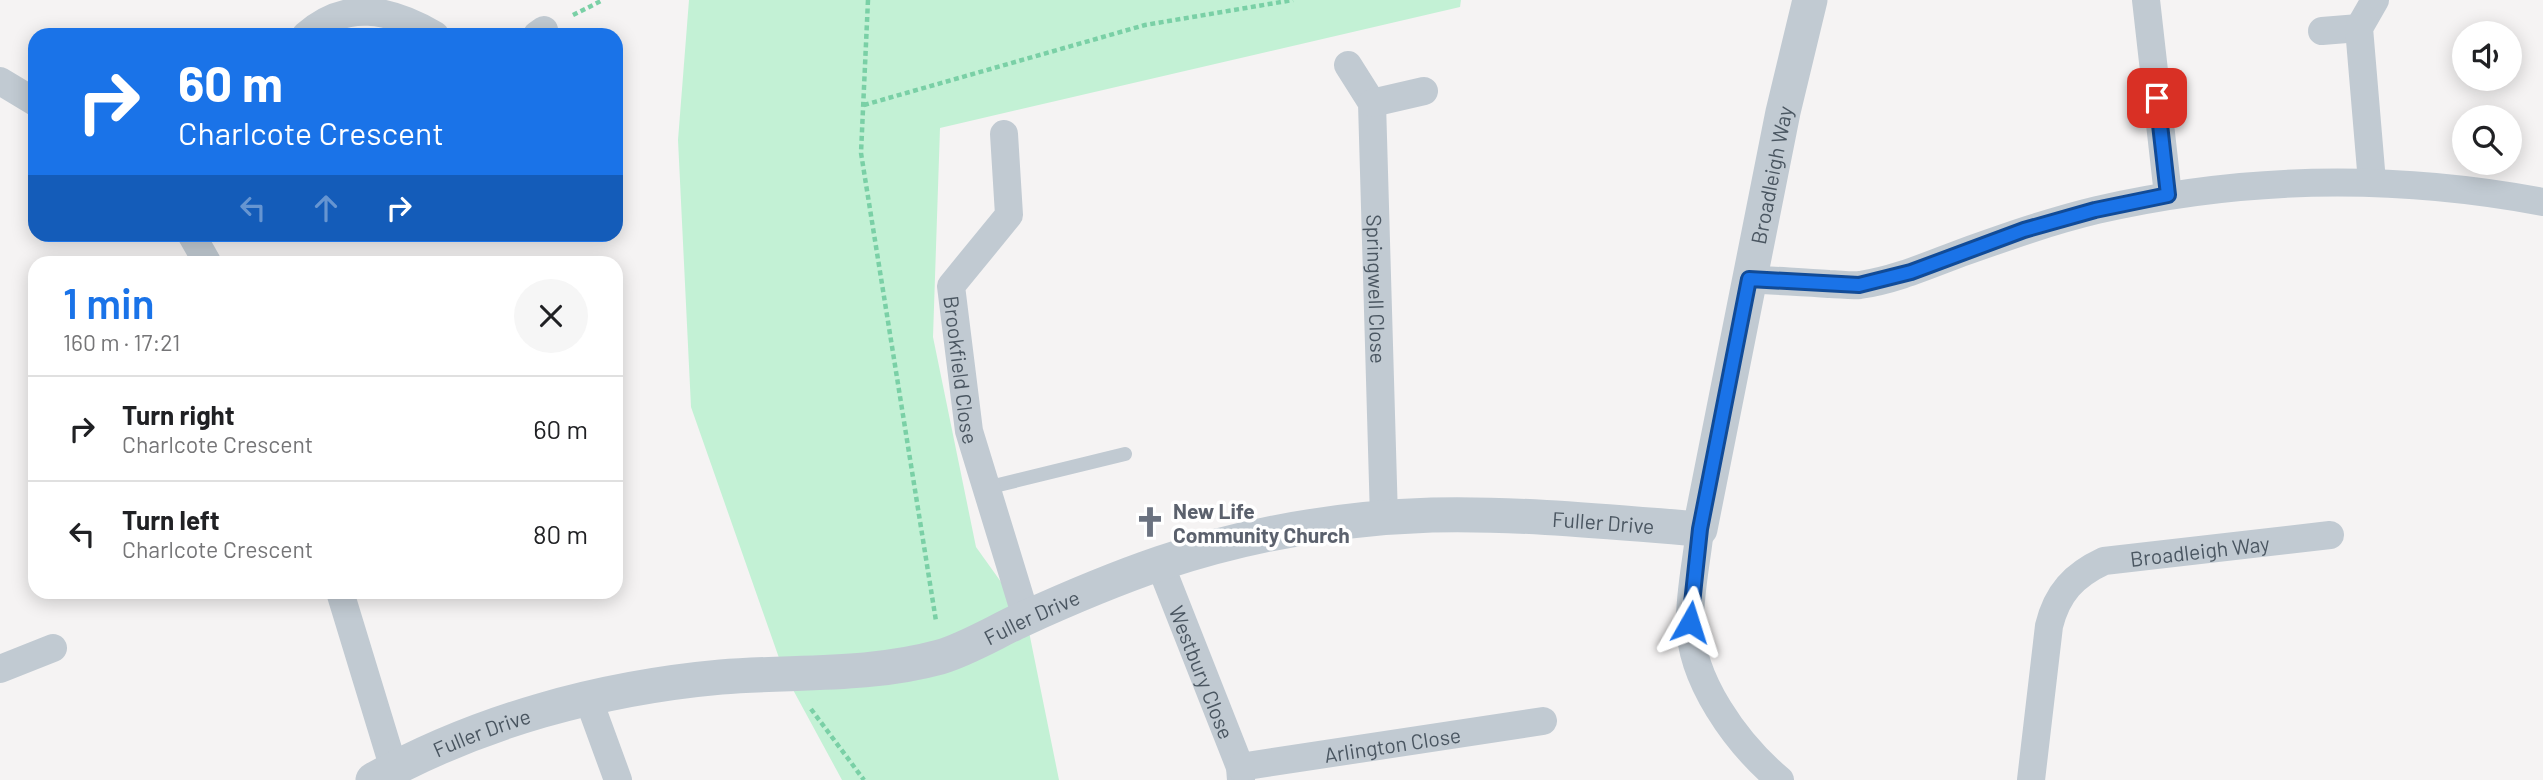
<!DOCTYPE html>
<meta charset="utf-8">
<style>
:root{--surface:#fff;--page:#f6f6f6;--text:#202124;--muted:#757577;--line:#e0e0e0;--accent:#1a73e8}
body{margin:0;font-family:Barlow,sans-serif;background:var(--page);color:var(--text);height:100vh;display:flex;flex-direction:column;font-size:26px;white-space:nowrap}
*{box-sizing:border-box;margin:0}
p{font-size:23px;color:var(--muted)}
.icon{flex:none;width:38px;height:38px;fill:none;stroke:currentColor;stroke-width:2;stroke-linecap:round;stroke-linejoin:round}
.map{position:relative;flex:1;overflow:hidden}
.drawer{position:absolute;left:28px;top:256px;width:595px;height:343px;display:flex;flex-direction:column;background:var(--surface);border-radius:21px;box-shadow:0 4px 18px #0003}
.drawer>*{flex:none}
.top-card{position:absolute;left:28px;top:28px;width:595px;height:214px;border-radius:21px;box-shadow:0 4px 18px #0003;background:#1a73e8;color:#fff;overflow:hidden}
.fabs{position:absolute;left:2452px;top:21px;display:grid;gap:14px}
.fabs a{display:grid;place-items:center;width:70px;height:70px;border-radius:50%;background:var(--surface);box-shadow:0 4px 18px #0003;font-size:35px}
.pin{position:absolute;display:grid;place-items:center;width:60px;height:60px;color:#fff;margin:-30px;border-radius:14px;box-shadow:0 4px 10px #0006}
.me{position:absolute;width:77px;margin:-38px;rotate:6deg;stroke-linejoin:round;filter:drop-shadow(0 0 5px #0008)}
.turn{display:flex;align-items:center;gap:24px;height:147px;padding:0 35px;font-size:32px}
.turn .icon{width:91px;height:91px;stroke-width:2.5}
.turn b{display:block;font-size:49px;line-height:60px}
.lanes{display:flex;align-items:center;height:66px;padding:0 35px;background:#0003;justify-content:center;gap:35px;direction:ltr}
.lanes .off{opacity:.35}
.round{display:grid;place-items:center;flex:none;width:74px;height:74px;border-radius:37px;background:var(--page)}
.head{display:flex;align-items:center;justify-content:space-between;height:119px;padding:0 35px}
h1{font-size:42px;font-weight:600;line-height:52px;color:var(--accent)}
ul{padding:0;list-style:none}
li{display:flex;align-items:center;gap:21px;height:105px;padding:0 35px;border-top:2px solid var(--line)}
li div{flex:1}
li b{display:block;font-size:26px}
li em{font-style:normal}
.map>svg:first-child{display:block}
</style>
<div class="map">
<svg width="2543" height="780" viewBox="0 0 2543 780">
<rect width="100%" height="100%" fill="#f5f3f3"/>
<path fill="#c3f1d5" d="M689 0H1461L1460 7 940 128 933 337 976 547 1026 617 1059 780H842L785 675 691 407 678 140Z"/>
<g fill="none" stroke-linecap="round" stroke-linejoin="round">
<path stroke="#7ad0a6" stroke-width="4.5" stroke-dasharray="5 3.5" stroke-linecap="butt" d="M868 0 861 153 936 621
M573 15 603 0
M864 105 1145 25 1293 0
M811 709 864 780"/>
<path stroke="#c1cad2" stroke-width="14" d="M986 488 1125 454"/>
<g stroke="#c1cad2" stroke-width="28">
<path d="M2146 0 2168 195"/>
<path d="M2322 31 2359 28"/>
<path d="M306 35C346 0 389 8 435 35"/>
<path d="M537 35 544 30"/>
<path id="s1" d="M1348 65 1372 103 1384 518"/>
<path d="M0 81 35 102"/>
<path d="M1372 103 1424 91"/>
<path id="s2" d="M1004 134 1009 215 951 286 969 431 1026 617"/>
<path d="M2372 182 2359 28 2375 0"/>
<path d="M191 234 207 262"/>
<path d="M1749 279C1776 281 1802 282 1829 284 1839 284 1850 286 1860 285 1895 280 1929 265 1961 253 2006 237 2051 221 2097 210 2245 176 2394 174 2543 202"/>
<path d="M1700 529C1697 559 1690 590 1690 620 1689 679 1737 744 1780 780"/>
<path id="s3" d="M1160 564 1240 767 1241 780"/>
<path d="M340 592 394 769"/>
<path d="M0 669 53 648"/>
<path d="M588 698 618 780"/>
<path id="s4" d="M1240 767 1543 721"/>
<path id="s5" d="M2031 780 2049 626C2057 593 2074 575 2104 561L2330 535"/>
</g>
<path stroke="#c1cad2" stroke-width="35" id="s6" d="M373 780C479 721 600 688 721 677 794 671 867 677 940 657 967 649 995 632 1021 620 1067 599 1114 579 1161 563 1248 534 1340 518 1432 515 1521 513 1611 522 1700 529L1783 112 1810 0"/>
</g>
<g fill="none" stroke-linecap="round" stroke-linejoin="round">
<defs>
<path id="route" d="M1690 622 1700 529 1749 279 1859 285 1911 272 2024 230 2095 210 2168 195 2157 98"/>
</defs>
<use href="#route" stroke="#114b97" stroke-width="18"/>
<use href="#route" stroke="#1a73e8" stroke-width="12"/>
</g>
<defs>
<symbol id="church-bare" viewBox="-9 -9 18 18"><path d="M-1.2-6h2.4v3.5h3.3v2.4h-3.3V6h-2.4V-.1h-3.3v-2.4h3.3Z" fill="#6b7280" stroke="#fff" stroke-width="2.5" paint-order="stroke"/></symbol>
</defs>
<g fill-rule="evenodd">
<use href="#church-bare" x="1128" y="500" width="44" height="44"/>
</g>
<g text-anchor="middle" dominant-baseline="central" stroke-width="7" stroke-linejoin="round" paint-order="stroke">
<g font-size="21" fill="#4a5661" stroke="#fff">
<text stroke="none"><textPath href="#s6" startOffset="1732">Broadleigh Way</textPath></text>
<text stroke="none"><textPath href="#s1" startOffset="231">Springwell Close</textPath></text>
<text stroke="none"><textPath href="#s2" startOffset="257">Brookfield Close</textPath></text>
<text stroke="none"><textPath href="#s6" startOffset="1274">Fuller Drive</textPath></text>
<text stroke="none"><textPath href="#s5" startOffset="340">Broadleigh Way</textPath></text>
<text stroke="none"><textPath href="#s6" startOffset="686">Fuller Drive</textPath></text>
<text stroke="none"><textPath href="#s3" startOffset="116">Westbury Close</textPath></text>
<text stroke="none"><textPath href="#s6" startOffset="119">Fuller Drive</textPath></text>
<text stroke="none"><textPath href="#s4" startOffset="154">Arlington Close</textPath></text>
</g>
<g font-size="21" font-weight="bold" fill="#5b616d" stroke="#fff" text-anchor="start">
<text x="1173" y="510">New Life<tspan x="1173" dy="24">Community Church</tspan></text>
</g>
</g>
</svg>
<div class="fabs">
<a><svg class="icon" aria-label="sound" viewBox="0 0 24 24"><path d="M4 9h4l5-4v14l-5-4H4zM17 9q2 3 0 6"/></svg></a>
<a><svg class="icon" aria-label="search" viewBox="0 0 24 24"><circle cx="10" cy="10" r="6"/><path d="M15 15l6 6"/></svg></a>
</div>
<div class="pin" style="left:2157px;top:98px;background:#d93025"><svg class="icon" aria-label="arrive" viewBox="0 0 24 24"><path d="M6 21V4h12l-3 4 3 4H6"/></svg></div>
<svg class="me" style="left:1690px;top:622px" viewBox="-20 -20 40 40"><path d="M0-17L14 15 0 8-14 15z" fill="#1a73e8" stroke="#fff" stroke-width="4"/></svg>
<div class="top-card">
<div class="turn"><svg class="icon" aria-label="right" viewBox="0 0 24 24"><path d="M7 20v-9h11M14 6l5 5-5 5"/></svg><div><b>60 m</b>Charlcote Crescent</div></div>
<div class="lanes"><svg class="icon off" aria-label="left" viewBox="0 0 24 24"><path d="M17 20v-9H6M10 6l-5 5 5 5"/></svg><svg class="icon off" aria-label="ahead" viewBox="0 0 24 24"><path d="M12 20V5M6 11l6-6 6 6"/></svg><svg class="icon" aria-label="right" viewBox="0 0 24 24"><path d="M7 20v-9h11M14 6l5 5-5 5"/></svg></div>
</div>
<section class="drawer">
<div class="head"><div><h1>1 min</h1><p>160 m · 17:21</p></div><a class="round"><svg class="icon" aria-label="close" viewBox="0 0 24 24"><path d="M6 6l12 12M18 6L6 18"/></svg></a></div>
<ul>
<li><svg class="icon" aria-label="right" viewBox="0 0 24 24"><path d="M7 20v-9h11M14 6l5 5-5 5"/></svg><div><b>Turn right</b><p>Charlcote Crescent</p></div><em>60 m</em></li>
<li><svg class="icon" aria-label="left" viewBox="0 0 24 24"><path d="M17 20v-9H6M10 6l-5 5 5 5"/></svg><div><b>Turn left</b><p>Charlcote Crescent</p></div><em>80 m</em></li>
</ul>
</section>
</div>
